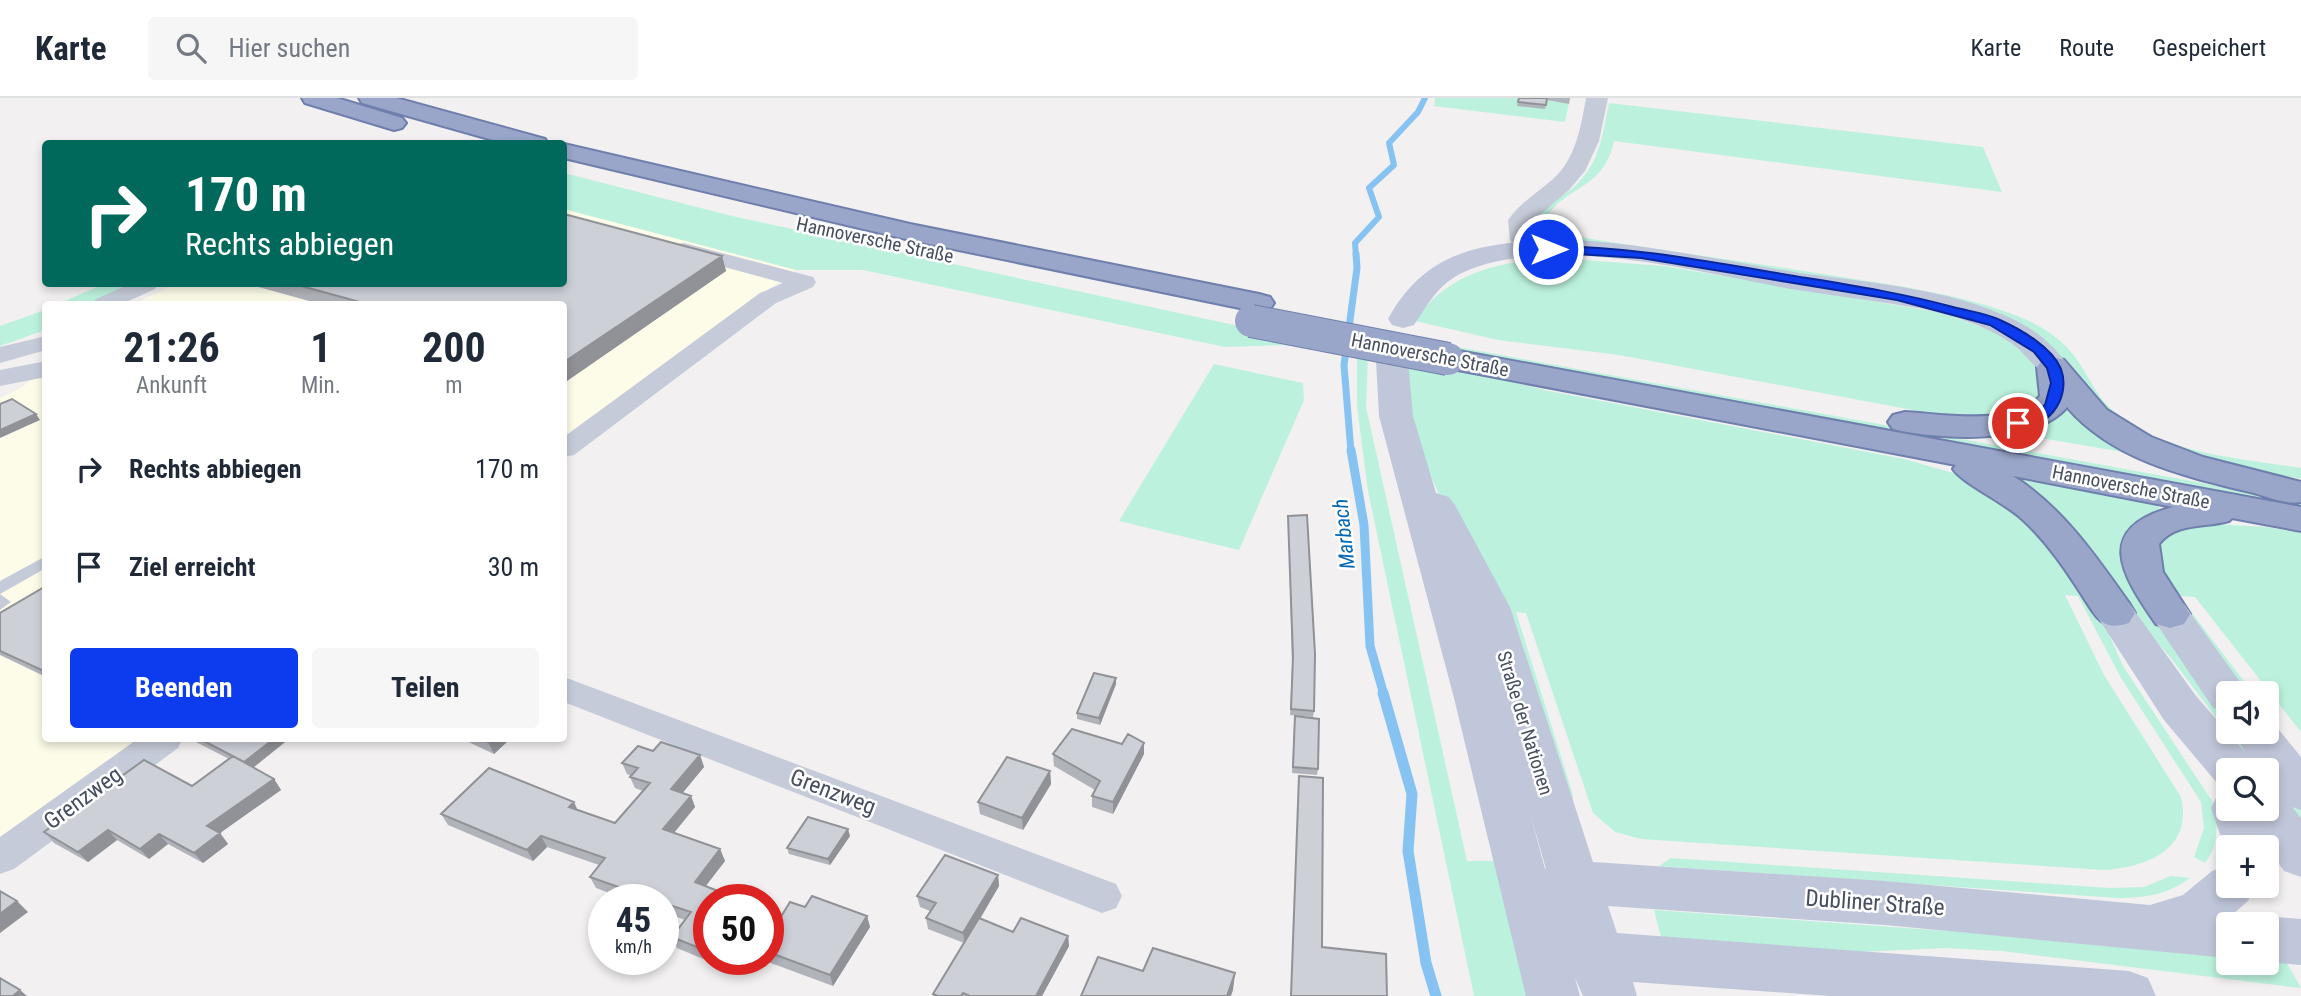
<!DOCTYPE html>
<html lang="de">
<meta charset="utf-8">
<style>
:root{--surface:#fff;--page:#f6f6f7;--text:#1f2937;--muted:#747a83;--line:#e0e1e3;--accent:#0d3cef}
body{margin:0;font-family:"Roboto Condensed",sans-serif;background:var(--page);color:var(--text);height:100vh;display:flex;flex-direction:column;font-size:26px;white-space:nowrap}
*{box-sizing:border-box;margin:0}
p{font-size:23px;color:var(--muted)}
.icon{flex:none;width:38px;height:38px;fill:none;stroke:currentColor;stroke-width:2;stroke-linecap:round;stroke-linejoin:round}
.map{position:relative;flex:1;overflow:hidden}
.side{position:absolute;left:42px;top:203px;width:525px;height:441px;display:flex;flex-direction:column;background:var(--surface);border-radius:7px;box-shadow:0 4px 10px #0003}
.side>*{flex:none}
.guide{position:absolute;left:42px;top:42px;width:525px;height:147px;border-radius:7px;box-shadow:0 4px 10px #0003;background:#00695c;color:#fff;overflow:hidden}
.controls{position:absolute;left:2216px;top:583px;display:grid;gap:14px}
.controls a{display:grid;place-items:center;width:63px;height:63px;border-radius:7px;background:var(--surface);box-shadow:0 4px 10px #0003;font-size:35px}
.speed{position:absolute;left:588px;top:786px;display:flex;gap:14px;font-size:35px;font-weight:700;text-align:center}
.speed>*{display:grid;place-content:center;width:91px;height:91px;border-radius:50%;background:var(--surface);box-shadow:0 4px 10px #0003;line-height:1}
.speed small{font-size:18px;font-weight:400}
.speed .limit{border:10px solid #d22;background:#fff;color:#111}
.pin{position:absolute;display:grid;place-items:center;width:60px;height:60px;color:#fff;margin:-30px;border:4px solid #fff;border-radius:50%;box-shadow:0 2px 7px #0007}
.me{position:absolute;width:77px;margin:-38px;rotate:90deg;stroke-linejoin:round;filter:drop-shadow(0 0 5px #0008)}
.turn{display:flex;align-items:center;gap:24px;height:147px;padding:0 28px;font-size:32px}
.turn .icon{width:91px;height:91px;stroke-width:2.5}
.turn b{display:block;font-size:49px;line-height:60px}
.eta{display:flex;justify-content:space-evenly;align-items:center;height:119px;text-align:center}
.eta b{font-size:42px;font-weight:700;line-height:49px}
.primary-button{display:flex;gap:14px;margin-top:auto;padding:14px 28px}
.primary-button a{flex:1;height:80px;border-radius:7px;background:var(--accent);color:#fff;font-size:28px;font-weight:700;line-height:80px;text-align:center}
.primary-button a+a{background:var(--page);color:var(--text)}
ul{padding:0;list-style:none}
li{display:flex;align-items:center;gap:21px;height:98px;padding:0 28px}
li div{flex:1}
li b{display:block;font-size:26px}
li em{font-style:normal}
header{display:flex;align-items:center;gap:42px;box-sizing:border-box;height:98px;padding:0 35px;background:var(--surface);border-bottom:2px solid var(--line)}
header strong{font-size:33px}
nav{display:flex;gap:38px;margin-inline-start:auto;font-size:24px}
.search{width:490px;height:63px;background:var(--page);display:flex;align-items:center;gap:18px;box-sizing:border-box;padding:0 24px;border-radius:7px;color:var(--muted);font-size:26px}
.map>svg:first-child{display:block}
</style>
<header>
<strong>Karte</strong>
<div class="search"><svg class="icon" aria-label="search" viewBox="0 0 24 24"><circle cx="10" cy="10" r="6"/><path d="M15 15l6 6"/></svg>Hier suchen</div>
<nav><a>Karte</a><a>Route</a><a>Gespeichert</a></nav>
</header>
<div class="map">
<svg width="2301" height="898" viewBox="0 0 2301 898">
<rect width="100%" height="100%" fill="#f2f0f0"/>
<path fill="#fdfce9" d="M564 111 796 172 564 338V206H133L176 186H564Z
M45 271 46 640 141 641 0 741V300L21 290Z"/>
<path fill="#bcf2dd" d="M1435 0H1570L1565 24 1434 8Z
M1609 5 1983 49 2002 94 1614 43C1603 93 1567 86 1545 121L1550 130 1567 137C1662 153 1759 165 1855 181 1911 190 1967 198 2020 219 2042 228 2061 240 2075 259 2088 276 2095 296 2111 311 2161 356 2238 360 2301 370V381L2202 362 2110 322 2029 233 1624 147C1597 144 1559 147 1538 126L1540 115C1550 104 1563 98 1574 89 1599 67 1603 36 1609 5Z
M564 75 732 118 1248 230 1289 242 1285 247 1225 249 863 172H796L564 111Z
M1557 160 1664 168 1943 215 2005 238 2037 268 2041 296C2023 324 1985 319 1955 320L1619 257 1498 242 1415 223C1447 174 1501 163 1557 160Z
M104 186H132L88 206H58Z
M45 212V232L0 248V228Z
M1452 248 2301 403V410L1450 254Z
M1357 255 1368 257 1366 309 1467 763H1500L1532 898H1474L1368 393 1357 308Z
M1406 265 1474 274 1549 293 1904 361 1960 377 2028 416 2107 532 2123 568 2212 703C2219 723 2219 747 2205 765L2194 759 2204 730 2201 704 2121 580 2078 498 2065 497 2104 577 2181 699C2193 752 2147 769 2104 772L1641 741 1615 734 1593 715 1526 515 1516 514 1573 697V707L1415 341Z
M1214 266 1303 285 1304 302 1239 452 1119 423Z
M2066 308 2146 358 2017 336V333L2044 326 2061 316Z
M2014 380 2150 405 2159 409 2160 413 2136 426 2184 559 2228 617V634H2240L2301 713V733L2266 686V672H2256L2170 559Z
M2199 425 2266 429 2301 435V634L2195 499 2179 498 2253 595H2244L2198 535 2154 461C2163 431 2170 434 2199 425Z
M1671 760 2110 790 2144 789 2171 778 2190 780C2167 797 2144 800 2116 800L1659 768Z
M1654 812 2228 853V864H2266V857L2284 860 2301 890 2002 853 1947 850 1860 854 1662 843Z"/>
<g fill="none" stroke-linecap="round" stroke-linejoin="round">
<path stroke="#86c3f2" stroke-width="6" d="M1356 158 1355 145 1379 119 1369 90 1394 67 1389 45 1418 14 1425 0"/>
<path stroke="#86c3f2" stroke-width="7" d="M1351 354 1344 267 1357 170 1356 156"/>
<path stroke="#86c3f2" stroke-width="9" d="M1351 352 1364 427 1370 548 1384 597"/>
<path stroke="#86c3f2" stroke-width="11" d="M1383 595 1412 696 1408 753 1426 865 1436 898"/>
<defs>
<path id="trunk" d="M302 0H337L402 20 406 25 402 30 394 32 305 5Z
M359 0H396L545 41 548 46H507L362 5Z
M564 46 910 126 1259 196 1270 199 1274 205 1270 211 1259 214 910 142 564 60Z
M1448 251 2301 409V433L2232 420 2229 423C2205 430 2176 424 2159 446L2163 474 2190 516 2184 526 2170 530 2156 526C2121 476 2093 430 2173 409L2013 378C2063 410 2095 457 2129 505L2135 515 2129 525C2113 530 2103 529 2093 514 2072 482 2051 447 2022 421 2005 405 1962 385 1953 371L1956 367 1437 268 1432 261 1437 254Z
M2053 259 2064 262 2107 312 2151 339 2203 359 2301 384V404C2287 407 2268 399 2254 395 2188 379 2113 363 2067 309 2036 347 1938 342 1893 331L1888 324 1893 317 1905 314C1942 316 2014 329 2040 298L2037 269 2042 262Z"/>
</defs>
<use href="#trunk" stroke="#6f7fad" stroke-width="4"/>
<path fill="#c5cbd8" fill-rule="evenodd" d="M46 458V470L0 496V483Z
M0 496 11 504 0 512Z"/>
<path fill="#c5cbd8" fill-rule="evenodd" d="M684 145 813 179 816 184 813 189 776 205 574 357 564 359V339L760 195 783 185 676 156 673 151 676 146Z
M130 186H158L155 191 122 206H92L96 201Z
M46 238V252L0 265V249Z
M46 263V279L0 288V272Z
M564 579 1116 786 1122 798 1116 810 1102 815 564 604Z
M139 640H183L178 650 14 771 0 776V739Z"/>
<path fill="#c5cbd8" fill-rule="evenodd" d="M1586 0H1608L1599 43 1585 73 1569 92 1534 122 1536 142 1542 151 1538 157H1520L1510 142 1508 122C1521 104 1537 95 1553 81 1576 61 1581 28 1586 0Z"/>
<path fill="#c1c7da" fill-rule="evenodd" d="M1557 141C1640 144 1719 162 1800 175 1871 185 1947 190 2013 221 2036 232 2055 248 2069 269L2064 276C2038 282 2031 259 2011 245 1985 227 1953 218 1923 211 1879 203 1835 198 1791 191 1698 174 1553 135 1464 174 1438 186 1429 205 1414 227L1403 230 1392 227 1388 221C1427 150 1483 146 1557 141Z
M1392 252 1403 255 1408 262 1413 318 1436 395 1449 399 1455 407 1510 509 1593 764 1885 783 2150 807 2183 797 2212 773 2228 767V788H2255L2248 803 2233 816 2248 824 2266 818 2301 821V867L2266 864V826H2228V860L1885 827 1608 808 1617 835 2129 873 2148 880 2156 898H1830L1633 884 1637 898H1583L1575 880 1580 898H1526L1454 600 1379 318 1376 262 1381 255ZM1530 715 1546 771H1545Z
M2115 501 2129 505 2196 598 2245 654 2233 634H2266V620L2271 622 2301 659V712L2292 709 2301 720V779L2284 773 2270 753 2266 760V749H2228V760L2211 710 2218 696 2228 693V710H2266V691L2275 694 2266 682V672H2259L2251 662 2256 672H2228V689L2217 685 2164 622 2095 515 2101 505Z
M2170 502 2184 506 2248 595H2228V614L2213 610 2150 516 2156 506Z"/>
<use href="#trunk" fill="#99a6c9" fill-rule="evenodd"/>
<defs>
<path id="trunk-bridge" d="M1251 223 1448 261"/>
</defs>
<use href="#trunk-bridge" stroke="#6f7fad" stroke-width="34" stroke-linecap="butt"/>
<use href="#trunk-bridge" stroke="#99a6c9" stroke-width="32"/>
</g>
<path fill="#b1b3ba" d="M1519 0H1570L1569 6 1547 2 1545 11 1517 8Z
M722 158 726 173 564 285V206H320L248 186H564Z
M1288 418 1314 613 1313 619 1290 617 1292 566Z
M46 488V579L0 557V515Z
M1116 580V586L1100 627 1077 621V615Z
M1294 625 1318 671 1317 677 1292 675Z
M192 640H290L253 670 274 681 281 692 220 735 228 746 203 765 168 746 149 761 117 742 88 764 54 745 44 734 192 688 229 661 194 643Z
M460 640H511L494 656Z
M653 653 700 657 704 669 682 695 691 698 695 709 674 735 720 751 725 763 706 788 709 802V861H724L720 868 677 850 672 839 685 822 663 814V802H628L596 790 590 779 599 767 547 749 533 763 448 727 441 716 577 712 615 725 643 693 635 690 630 679 631 678 627 676 622 665Z
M1053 656H1144L1113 716 1092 709V698L1095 692 1054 668Z
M1050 673 1051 686 1023 732 980 716 978 704Z
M850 738 830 767 789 756 787 750Z
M998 777 999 788 980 821 1013 834 1068 838 1069 848 1042 898H933V896L964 845 928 831 926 820 930 813 920 809 917 798Z
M805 809 867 818 870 829 833 888 760 861H768V812L782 817Z"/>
<path fill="#909297" d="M722 158 726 173 564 285V264Z
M36 316 40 322 0 340V332Z
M1116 580V586L1100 627 1099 620Z
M275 640H290L250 672 244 664Z
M491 640H511L494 656 488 644Z
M1144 645V656L1113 716V704Z
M700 657 704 669 676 703 671 691Z
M1050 673 1051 686 1023 732 1022 720Z
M274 681 281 692 220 735 228 746 203 765 194 755 207 728Z
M691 698 695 709 668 742 663 731Z
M574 704 579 715 569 709Z
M848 731 850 738 830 767 828 761Z
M108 732 117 742 88 764 78 754Z
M159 736 168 746 149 761 140 751Z
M541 738 547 749 533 763 527 752Z
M720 751 725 763 700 795 695 784Z
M998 777 999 788 965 846 963 835Z
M17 803 28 814 0 835V816Z
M867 818 870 829 833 888 830 877Z
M1068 838 1069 848 1042 898H1036Z
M717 861H724L720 868Z
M1235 875 1233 892 1231 898H1227Z
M20 892 27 898H13Z"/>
<path fill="#ced0d8" stroke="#909297" stroke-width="2" d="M1519 0H1547L1546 7 1518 4Z
M564 116 722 158 564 264V206H367L294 186H564Z
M12 301 36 316 0 332V306Z
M1307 417 1315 556 1314 613 1291 611 1293 559 1288 418Z
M46 488V574L0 553V515Z
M1094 575 1116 580 1099 620 1077 615Z
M1295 618 1319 621 1318 671 1293 669Z
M1072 631 1122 646 1128 636 1144 645 1113 704 1092 698 1100 683 1053 656Z
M198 640H275L244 664Z
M480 640H491L488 644Z
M661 644 700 657 671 691 691 698 663 731 720 751 695 784 741 802H709V854L672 839 691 814 663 805V802H655L590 779 605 760 541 738 527 752 441 716 489 670 574 704 569 709 615 725 650 685 630 679 638 670 622 665 638 648 653 653Z
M233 658 274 681 207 728 220 735 194 755 159 736 140 751 108 732 78 754 44 734 144 662 192 688Z
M1007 659 1050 673 1022 720 978 704Z
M1299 678 1323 680 1322 849 1386 856 1387 898H1291Z
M808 719 848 731 828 761 787 750Z
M945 757 998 777 963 835 926 820 936 805 917 798Z
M0 793 17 803 0 816Z
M812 798 867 818 830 877 768 854V812L782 817 790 804 805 809Z
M979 820 1013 834 1021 820 1068 838 1036 898H970L963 895 961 898H938L933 896Z
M1153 850 1235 875 1227 898H1081L1098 859 1143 873Z
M0 880 20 892 13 898H0Z"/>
<path fill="#0d3cef" stroke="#08279b" stroke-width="2" d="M1548 148C1635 148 1721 166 1807 180 1857 188 1905 196 1953 209 1968 213 1986 215 2000 222 2020 231 2052 249 2061 271 2072 301 2045 336 2013 328V322L2030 317 2045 307 2051 285 2047 270 2034 254 1990 227 1897 202 1641 160 1544 154 1542 151Z"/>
<g text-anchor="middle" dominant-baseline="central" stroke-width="5" stroke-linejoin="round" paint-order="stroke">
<g font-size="19" fill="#464e5f" stroke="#fff">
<text transform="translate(875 142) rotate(12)">Hannoversche Straße</text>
<text transform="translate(1430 257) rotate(11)">Hannoversche Straße</text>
<text transform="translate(2131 389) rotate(11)">Hannoversche Straße</text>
<text transform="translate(1525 625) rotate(73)">Straße der Nationen</text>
</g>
<g font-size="21" font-style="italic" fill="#0367b5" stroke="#fff">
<text transform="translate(1344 436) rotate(-96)">Marbach</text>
</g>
<g font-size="23" fill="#464e5f" stroke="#fff">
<text transform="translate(833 694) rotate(21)">Grenzweg</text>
<text transform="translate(83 700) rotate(-36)">Grenzweg</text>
<text transform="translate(1875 805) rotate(4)">Dubliner Straße</text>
</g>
</g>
</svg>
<div class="controls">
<a><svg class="icon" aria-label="sound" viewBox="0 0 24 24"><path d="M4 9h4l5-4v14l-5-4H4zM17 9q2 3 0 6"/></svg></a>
<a><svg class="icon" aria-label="search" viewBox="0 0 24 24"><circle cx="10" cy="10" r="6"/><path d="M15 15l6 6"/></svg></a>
<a>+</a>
<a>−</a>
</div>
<div class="speed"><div>45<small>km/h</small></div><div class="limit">50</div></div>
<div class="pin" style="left:2018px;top:325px;background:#d93025"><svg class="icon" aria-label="arrive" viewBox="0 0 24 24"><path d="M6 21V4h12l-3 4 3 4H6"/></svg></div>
<svg class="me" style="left:1548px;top:151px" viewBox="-20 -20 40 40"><circle r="17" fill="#0d3cef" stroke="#fff" stroke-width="3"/><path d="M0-11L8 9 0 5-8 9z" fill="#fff"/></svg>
<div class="guide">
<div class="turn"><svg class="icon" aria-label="right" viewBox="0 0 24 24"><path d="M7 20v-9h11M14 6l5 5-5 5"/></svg><div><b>170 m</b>Rechts abbiegen</div></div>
</div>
<section class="side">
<div class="eta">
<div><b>21:26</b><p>Ankunft</p></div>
<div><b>1</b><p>Min.</p></div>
<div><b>200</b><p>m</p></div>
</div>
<ul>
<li><svg class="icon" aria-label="right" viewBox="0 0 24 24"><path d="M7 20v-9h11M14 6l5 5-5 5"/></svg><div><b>Rechts abbiegen</b></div><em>170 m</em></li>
<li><svg class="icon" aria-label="arrive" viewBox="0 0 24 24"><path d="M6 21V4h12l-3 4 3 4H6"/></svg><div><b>Ziel erreicht</b></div><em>30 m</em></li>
</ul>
<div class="primary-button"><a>Beenden</a><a>Teilen</a></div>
</section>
</div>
